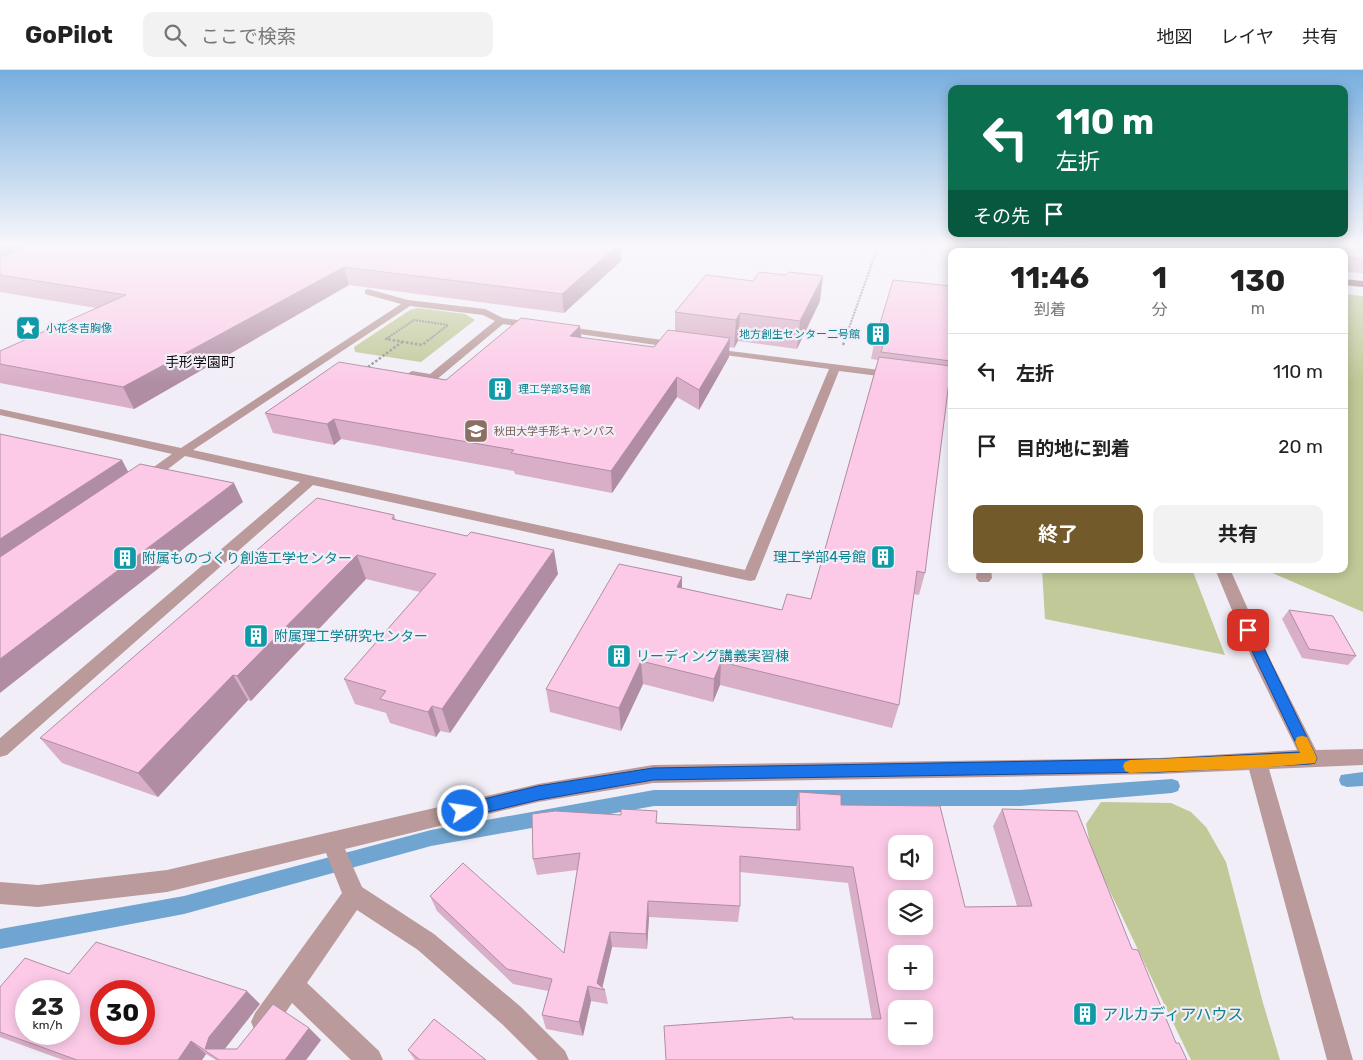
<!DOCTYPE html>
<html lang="ja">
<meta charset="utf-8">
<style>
:root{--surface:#fff;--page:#f2f2f2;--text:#222;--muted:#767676;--line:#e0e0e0;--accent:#735a2b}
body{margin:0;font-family:Rubik,"Noto Sans JP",sans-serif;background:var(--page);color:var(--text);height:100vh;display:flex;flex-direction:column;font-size:19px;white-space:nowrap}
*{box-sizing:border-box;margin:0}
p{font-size:16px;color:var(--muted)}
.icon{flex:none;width:28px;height:28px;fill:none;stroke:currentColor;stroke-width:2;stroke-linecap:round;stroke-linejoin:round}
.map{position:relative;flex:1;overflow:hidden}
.details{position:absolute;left:948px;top:178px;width:400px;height:325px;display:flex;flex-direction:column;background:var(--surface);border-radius:10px;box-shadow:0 2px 12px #0003}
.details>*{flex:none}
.hud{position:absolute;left:948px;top:15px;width:400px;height:152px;border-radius:10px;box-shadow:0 2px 12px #0003;background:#0b6e4f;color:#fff;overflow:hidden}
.controls{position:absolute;left:888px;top:765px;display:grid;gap:10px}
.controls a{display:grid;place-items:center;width:45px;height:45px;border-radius:10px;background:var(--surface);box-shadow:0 2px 12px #0003;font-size:25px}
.speed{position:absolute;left:15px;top:910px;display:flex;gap:10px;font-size:25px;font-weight:700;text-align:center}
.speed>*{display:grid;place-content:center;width:65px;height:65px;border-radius:50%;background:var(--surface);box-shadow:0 2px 12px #0003;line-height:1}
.speed small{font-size:12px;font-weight:400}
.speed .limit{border:8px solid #d22;background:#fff;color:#111}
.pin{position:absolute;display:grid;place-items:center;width:42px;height:42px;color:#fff;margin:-21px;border-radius:10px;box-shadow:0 2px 8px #0006}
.me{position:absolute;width:55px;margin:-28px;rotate:77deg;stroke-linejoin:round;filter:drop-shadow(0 0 4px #0008)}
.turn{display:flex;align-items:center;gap:18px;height:105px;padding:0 25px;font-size:22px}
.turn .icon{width:65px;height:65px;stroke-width:2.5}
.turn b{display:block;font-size:35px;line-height:42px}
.then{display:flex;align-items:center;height:48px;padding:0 25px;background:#0003;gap:10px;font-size:19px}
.eta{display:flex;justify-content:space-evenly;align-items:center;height:85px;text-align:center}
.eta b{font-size:30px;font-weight:700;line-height:35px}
.cta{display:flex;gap:10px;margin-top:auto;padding:10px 25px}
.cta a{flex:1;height:58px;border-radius:10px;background:var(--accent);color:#fff;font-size:20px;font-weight:700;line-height:58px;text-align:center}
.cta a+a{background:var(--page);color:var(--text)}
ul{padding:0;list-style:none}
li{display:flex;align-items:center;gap:15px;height:75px;padding:0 25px;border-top:1px solid var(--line)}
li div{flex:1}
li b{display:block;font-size:19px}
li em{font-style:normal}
header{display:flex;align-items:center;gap:30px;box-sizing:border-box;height:70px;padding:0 25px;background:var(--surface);border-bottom:1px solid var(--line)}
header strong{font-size:24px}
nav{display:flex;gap:28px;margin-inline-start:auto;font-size:18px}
.search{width:350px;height:45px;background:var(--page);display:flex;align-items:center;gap:12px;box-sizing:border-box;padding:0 18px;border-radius:10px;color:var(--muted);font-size:19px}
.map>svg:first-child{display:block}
</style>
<header>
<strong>GoPilot</strong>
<div class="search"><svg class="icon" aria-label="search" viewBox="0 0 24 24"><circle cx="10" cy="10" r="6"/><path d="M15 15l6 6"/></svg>ここで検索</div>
<nav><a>地図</a><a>レイヤ</a><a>共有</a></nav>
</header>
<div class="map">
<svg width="1363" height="990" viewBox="0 0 1363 990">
<rect width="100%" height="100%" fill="#f2eef7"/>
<path fill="#c0c997" d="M1344 224 1363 226V542L1263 499H1344Z
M418 238 465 244 475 250 421 292 355 282 354 277 410 240Z
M1042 499H1192L1225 585 1045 549Z
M1101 732 1171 733 1191 742 1206 757 1226 792 1263 933 1280 990H1191L1092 784 1086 754Z"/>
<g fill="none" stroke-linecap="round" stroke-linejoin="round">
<path fill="#6fa5d0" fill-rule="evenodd" d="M1363 702V716L1347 717 1341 715 1339 710 1341 705Z
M1172 709 1178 711 1180 716 1178 721 1172 723 1020 736H654L431 776 184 844 0 879V859L184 826 431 760 654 720H1020Z"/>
<path stroke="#938f96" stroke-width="2" stroke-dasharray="2 1" stroke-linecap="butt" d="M892 174 928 178
M386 269 414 250 448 255 430 269
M845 269 879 174"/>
<path stroke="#938f96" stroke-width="2.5" stroke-dasharray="2.5 2" stroke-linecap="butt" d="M388 268 386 269 422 275 431 268
M843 275 846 268
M368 297 402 272"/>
<path fill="#ba9a9a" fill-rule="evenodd" d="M368 219 408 230 485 239 503 248 534 252 539 255 534 258 503 254 436 310 432 311 408 306 407 304 412 301 430 304 495 251 483 245 410 236 193 380 745 500 829 299 710 283 706 282V278L895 302 900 305 895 308 839 301 755 510 750 511 313 415 7 685 0 687V668L300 412 185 386 151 412H141L139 409 141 406 172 384 0 345V339L181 378 401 234 365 224V220Z
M561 256 677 272 682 275 677 278 558 261 556 259Z
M977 499H991L992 508 989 512H979L976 508Z
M1257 684 1264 686 1267 692 1353 990H1327L1247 692 1250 686Z"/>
<path fill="#ba9a9a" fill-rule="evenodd" d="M1215 499H1230L1271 591 1316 680 1363 679V695L1159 704 653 713 538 732 345 779 362 817 434 864 521 937 565 981 569 990H538L503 955 418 880 357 840 307 913 379 981 383 990H351L292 933 273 961 264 965 255 961 251 952 255 943 342 823 326 783 167 822 38 837 0 834V812L38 815 167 800 538 714 653 695 1159 688 1297 680 1253 591Z"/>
<path fill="#885354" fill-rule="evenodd" d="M949 174H979L1025 179 1029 181H1003L953 176Z
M1344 209 1363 211V217L1344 215Z"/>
</g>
<path fill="#d9aec7" d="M0 174H620L621 191 564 243 349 215 134 339 0 313V281L96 238 0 222Z
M1010 174H1363V203L1344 202V181H1144L1066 176Z
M951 216V303H950L925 503 919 525 914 524 899 635 892 658 720 615 713 632 643 614 621 661 550 642 546 619 682 507V518L782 540 811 529 878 290 871 289 874 274Z
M820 231 797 279 738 271 734 278 729 277V287L699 340 677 327 612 423 515 404 514 401 341 369 334 375 273 363 265 343 446 310 580 256 581 267 654 277 675 261V242Z
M394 445 396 450 558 504 450 663 440 661 436 667 390 653 386 643 355 634 344 609 420 522 366 509 251 631 248 630 158 727 62 693 40 668Z
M1289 540 1356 586 1348 595 1302 588 1282 549Z
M799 722 841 735 965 837 1017 836 993 756 1002 739 1132 879 1176 973 793 949H872L848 813 740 802V836L738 852 649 847 647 879 612 877 602 918 605 920 608 934 591 931 583 966 546 959 542 945 548 921 513 914 437 841 430 826 564 883 577 800 537 805 533 789 621 745 658 753 796 760V739Z
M69 904 260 934 224 979H237L309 958 321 970 306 990H216L206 984 202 990H63L0 967V917Z
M408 980 486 990H415Z"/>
<path fill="#b08da2" d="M9 174H39L0 199V177Z
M618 174H620L621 191 564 243 562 224Z
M344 197 349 215 134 339 123 317Z
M823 206 820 231 797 279 800 251Z
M740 243 738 271 734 278 736 250Z
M580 256 582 274 570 266Z
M730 268 729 287 699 340V320Z
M677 307V327L612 423 611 401Z
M334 349 341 369 334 375 327 354Z
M122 390 132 409 0 499V469Z
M234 413 243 432 0 623V589Z
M554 480 558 504 450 663 442 639Z
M357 485 366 509 251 631 237 606Z
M682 507V530L677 517Z
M641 591 643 614 621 661 619 638Z
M721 592 720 615 713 632 714 609Z
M233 605 248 630 158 727 138 703Z
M432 636 440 661 436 667 428 642Z
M648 831 649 847 647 879 646 864Z
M610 862 612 877 602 919 597 913Z
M588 916 591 931 583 966 579 952Z
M247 921 260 934 224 980 205 979 209 967Z
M309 958 321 970 306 990H285Z
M191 971 206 984 202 990H178Z"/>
<path fill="#fccae7" stroke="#b08da2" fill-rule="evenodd" d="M0 174H9L0 177Z
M36 174H619L562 224 344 197 123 317 0 294V281L126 225 0 205V187Z
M1010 174H1066L1067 181H1007Z
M1194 174H1363V189L1344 187V181H1273Z
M759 202 786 205 789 202 823 206 800 251 740 243 736 250 675 242 706 205 753 211Z
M893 210 951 216V291L881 282 883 275 874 274Z
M521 248 580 256 570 266 654 277 668 260 730 268 699 320 677 307 611 401 511 383 514 380 334 349 327 354 265 343 339 292 446 310Z
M879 287 951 296 925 503 917 501 899 635 721 592 714 609 641 591 619 638 546 619 619 494 682 507 677 517 782 540 787 524 811 529Z
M0 364 122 390 0 469Z
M140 394 234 413 0 589V487Z
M317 428 394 445 392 449 467 466 471 462 554 480 442 639 432 636 428 642 380 629 386 621 344 609 436 504 357 485 237 606 233 605 138 703 40 668Z
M1289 540 1333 546 1356 586 1309 579Z
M799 722 841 725V735L940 736 965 837 1032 836 1002 739 1077 741 1132 879 1138 880 1176 973H1179L1187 990H666L664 956 793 947V949H881L853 797 740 786V836L648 831 646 864 610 862 597 913 605 920 588 916 579 952 542 945 552 909 507 899 430 826 463 793 564 883 580 783 533 789 532 744 555 741 621 745V739L657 741 656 753 800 760ZM896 774H924V801H896ZM896 829H924V856H896ZM896 884H924V911H896ZM896 939H924V966H896Z
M96 872 247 921 209 967 205 979H237L273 934 309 958 285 990H219L191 971 178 990H77L0 962V917L25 888 69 904ZM26 921H69V964H26ZM101 921H144V964H101Z
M434 949 486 990H420L408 980Z"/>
<linearGradient id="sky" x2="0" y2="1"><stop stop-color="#77aede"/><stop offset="0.56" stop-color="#f9f7fb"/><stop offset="1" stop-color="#f9f7fb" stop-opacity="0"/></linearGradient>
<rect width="1363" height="313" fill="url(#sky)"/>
<path fill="#1a73e8" stroke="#114b97" d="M1248 556 1253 557 1255 560 1317 688 1315 693 1310 694 1159 702 653 710 538 730 463 748 457 746 455 741 457 736 463 734 538 716 653 698 1159 689 1300 682 1242 560 1244 557Z"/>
<path fill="#f59e0b" d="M1302 666 1307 667 1317 688 1315 693 1257 698 1130 703 1125 701 1123 696 1125 692 1130 690 1300 683 1295 672 1297 667Z"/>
<defs>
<symbol id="sight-square" viewBox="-11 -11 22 22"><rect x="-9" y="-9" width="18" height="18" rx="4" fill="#0f9aa8" stroke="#f2eef7"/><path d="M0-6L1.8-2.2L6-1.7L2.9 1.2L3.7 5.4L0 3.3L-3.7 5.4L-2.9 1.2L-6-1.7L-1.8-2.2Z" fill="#fff"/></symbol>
<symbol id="building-square" viewBox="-11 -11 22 22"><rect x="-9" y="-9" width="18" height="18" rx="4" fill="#0f9aa8" stroke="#f2eef7"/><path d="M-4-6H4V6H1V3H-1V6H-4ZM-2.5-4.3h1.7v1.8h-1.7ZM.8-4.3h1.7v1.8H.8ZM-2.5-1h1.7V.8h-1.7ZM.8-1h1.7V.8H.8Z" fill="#fff"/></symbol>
<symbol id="university-square" viewBox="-11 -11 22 22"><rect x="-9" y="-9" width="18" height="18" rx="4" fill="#8d6e63" stroke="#f2eef7"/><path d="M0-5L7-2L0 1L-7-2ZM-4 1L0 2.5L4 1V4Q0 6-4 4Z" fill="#fff"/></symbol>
</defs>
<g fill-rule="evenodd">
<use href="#sight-square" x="14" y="244" width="28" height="28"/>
<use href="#building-square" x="864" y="250" width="28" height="28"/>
<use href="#building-square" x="486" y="305" width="28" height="28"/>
<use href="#university-square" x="462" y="347" width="28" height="28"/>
<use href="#building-square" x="869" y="473" width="28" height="28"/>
<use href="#building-square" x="111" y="474" width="28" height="28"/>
<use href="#building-square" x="242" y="552" width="28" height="28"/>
<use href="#building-square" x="605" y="572" width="28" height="28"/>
<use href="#building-square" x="1071" y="930" width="28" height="28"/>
</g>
<g text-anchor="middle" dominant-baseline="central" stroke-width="4.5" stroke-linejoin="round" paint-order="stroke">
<g font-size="11" fill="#0d838f" stroke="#f2eef7" text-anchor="start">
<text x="46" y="258">小花冬吉胸像</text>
<text x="860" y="264" text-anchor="end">地方創生センター二号館</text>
<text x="518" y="319">理工学部3号館</text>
</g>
<g font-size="11" fill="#785e54" stroke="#f2eef7" text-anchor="start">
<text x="494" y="361">秋田大学手形キャンパス</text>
</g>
<g font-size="14" fill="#0e0c0f" stroke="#f2eef7">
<text x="200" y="292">手形学園町</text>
</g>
<g font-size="14" fill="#0d838f" stroke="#f2eef7" text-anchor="start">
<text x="866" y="487" text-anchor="end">理工学部4号館</text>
<text x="142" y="488">附属ものづくり創造工学センター</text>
<text x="274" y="566">附属理工学研究センター</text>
<text x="636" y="586">リーディング講義実習棟</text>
</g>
<g font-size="16" fill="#0d838f" stroke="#f2eef7" text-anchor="start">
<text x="1102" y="944">アルカディアハウス</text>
</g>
</g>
</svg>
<div class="controls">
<a><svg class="icon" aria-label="sound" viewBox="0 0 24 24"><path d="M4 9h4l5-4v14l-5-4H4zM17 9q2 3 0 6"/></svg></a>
<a><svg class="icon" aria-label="layers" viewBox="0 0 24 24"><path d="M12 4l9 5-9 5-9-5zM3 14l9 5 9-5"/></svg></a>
<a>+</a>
<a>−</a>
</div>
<div class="speed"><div>23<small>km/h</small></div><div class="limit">30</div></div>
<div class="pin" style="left:1248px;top:560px;background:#d93025"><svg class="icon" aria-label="arrive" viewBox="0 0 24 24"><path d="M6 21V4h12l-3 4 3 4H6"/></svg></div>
<svg class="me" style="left:463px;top:741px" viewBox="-20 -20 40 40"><circle r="17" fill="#1a73e8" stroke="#fff" stroke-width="3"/><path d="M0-11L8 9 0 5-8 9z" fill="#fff"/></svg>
<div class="hud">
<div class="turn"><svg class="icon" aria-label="left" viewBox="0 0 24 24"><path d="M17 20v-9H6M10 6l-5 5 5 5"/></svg><div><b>110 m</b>左折</div></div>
<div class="then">その先<svg class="icon" aria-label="arrive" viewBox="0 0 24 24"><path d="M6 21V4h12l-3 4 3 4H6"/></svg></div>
</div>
<section class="details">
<div class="eta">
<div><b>11:46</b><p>到着</p></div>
<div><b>1</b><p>分</p></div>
<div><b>130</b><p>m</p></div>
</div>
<ul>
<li><svg class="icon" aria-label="left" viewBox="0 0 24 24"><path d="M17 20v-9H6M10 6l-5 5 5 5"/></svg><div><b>左折</b></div><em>110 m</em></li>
<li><svg class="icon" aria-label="arrive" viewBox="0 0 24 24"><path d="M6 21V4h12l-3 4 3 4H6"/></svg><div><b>目的地に到着</b></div><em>20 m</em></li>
</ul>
<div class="cta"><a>終了</a><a>共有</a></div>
</section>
</div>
